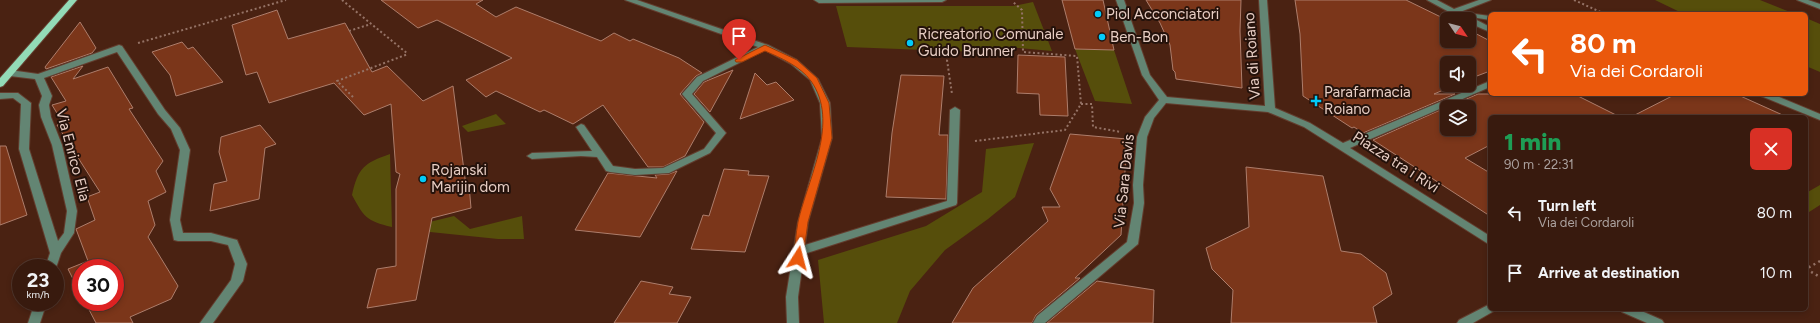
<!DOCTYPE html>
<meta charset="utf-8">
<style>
:root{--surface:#381a0e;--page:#43271c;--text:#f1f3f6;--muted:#aba19e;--line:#52382e}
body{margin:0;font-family:Figtree,sans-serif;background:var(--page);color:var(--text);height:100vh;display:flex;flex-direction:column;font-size:15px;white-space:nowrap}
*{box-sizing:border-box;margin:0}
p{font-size:13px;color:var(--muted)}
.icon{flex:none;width:22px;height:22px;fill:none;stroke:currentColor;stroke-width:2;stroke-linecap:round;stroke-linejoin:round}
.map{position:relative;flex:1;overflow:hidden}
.side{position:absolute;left:1488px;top:115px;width:320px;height:196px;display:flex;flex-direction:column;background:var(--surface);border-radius:6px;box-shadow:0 2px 6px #0003,0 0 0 1px var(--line)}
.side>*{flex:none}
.hud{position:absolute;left:1488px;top:12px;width:320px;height:84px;border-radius:6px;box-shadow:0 2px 6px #0003,0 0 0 1px var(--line);background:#ea580c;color:#fff;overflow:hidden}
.needle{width:26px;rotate:125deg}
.controls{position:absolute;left:1440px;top:12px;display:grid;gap:8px}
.controls a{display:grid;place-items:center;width:36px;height:36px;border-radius:6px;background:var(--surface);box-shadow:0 2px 6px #0003,0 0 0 1px var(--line);font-size:20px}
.speed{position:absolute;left:12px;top:259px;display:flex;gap:8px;font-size:20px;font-weight:700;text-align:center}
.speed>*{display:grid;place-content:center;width:52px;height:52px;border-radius:50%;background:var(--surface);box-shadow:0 2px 6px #0003,0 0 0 1px var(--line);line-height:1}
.speed small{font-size:10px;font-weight:400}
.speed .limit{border:6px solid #d22;background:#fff;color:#111}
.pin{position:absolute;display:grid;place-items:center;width:34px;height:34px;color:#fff;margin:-41px -17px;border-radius:50% 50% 50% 0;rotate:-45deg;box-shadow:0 0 4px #0007}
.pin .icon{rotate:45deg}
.me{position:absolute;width:44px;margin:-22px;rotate:9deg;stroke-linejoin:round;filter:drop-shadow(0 0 3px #0008)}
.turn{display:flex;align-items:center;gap:14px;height:84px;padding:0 16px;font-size:18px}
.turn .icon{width:52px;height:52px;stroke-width:2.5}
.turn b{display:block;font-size:28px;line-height:34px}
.round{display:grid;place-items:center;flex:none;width:42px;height:42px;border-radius:6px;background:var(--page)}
.summary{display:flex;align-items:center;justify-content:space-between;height:68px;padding:0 16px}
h1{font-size:24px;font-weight:800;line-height:30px;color:#1e9e55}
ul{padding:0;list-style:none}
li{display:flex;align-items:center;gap:12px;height:60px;padding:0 16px}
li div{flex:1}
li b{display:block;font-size:15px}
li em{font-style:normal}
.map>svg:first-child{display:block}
</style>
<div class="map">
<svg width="1820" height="323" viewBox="0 0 1820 323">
<rect width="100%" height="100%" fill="#4a2212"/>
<path fill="#564e0b" d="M1655 0H1760L1795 14H1684Z
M1033 2 1052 51 1007 47 1005 53 847 47 836 6H1013Z
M1806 18 1820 24V72L1806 66Z
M1075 49 1114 50 1132 104 1095 101Z
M496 114 506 124 468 132 462 126Z
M1034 143 1015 197 988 219 945 250 910 291 897 323H824L818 260 926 226 982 192 986 149Z
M390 154 392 227C366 221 364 217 352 195 358 168 364 163 390 154Z
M1820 185V205L1806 214V193Z
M454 216 470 229 522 216 524 239H498L401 229Z"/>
<path fill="#7b361a" stroke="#ad7d6b" d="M381 0H483L476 4 496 17 516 7 601 41 614 33 630 41 633 39 679 58 702 73 696 76 680 94 704 122 685 156 663 167H648L603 105 573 124 544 110 540 112 496 91 486 97 466 80 512 58 437 20 418 28Z
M1062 0H1103L1114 50 1075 49Z
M1146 0H1241L1240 31 1242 88 1176 79 1175 72 1173 70 1170 45 1160 23Z
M1295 0H1406L1447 20V41H1469V30L1490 41V71L1469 79V63H1447V85H1455L1434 94H1455L1363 133 1354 127 1352 128 1303 96 1300 34Z
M277 10 288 39 345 23 372 72 387 66 423 101 453 86 466 186 469 185 471 208 432 218 416 300 367 308 377 269 396 266V189L400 174 396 172 391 104 364 115 334 83 269 103 257 72 246 75 232 25Z
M80 22 96 48 92 53 46 69 45 67Z
M182 42 188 49 193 47 223 82 176 96 170 75 152 52Z
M1018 55 1065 57 1068 116 1040 115 1039 94 1017 93Z
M83 66 73 79 108 67 133 108 129 109 163 161 156 171 166 192 148 201 155 225 148 237 178 286 171 299 130 317 133 323H96L85 302H115V268H81V295L68 269 88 261 76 229 95 220 87 197 100 192 57 125 63 123 52 105 66 101 51 77Z
M733 70 710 112 694 94 704 82Z
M755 73 767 85 776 82 794 100 740 119Z
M901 75 944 76 939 135H948L946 199 886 197 892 133Z
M1478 94H1574L1620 117H1490V145L1465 158 1490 173V216L1373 140 1447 107V129H1469V107H1448Z
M1676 94H1736L1787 117H1631Z
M260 125 276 144 265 148 259 199 210 211 214 184 227 181 219 152 221 137Z
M1070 134 1127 139 1121 235 1075 278H1080L1036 315 1032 323H952L973 288 1048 221 1042 207H1060L1050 189Z
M0 146H6L27 215 0 225Z
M1246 167 1323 176 1341 251 1361 254 1386 273 1392 294 1373 307 1377 323H1231L1233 290 1212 269 1206 248 1249 227Z
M724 169 749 171 748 175 769 176 745 252 691 249 703 215 709 216Z
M677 171 640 237 575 230 608 173 657 178 655 175 669 174Z
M641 281 673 287 669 294 691 297 677 323H614Z
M1097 281 1154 290 1153 323H1047Z"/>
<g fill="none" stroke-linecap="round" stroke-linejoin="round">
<defs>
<path id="minor" d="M625 0H637L768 45 797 60 818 79 830 103 832 138 808 222 805 245 947 201 950 110 955 107 960 110 957 203 956 205 804 254 798 297 799 323H787L786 297 798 222 822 138 820 103 810 80 791 64 765 50 703 81 692 94 726 133 710 153 669 173 635 175 610 172 606 171 597 157 581 156 532 159 527 156 532 153 592 151 576 127 581 124 584 125 613 166 635 169 663 168 704 149 716 133 682 94 697 77 758 47Z
M814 0H946L942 2 819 3Z
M1116 0H1124L1150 75 1167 97 1265 106 1259 0H1267L1275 108 1310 123 1343 143 1490 81V87L1350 148 1490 236V245L1304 127 1268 112 1166 103 1154 118 1147 137 1143 185 1144 203 1138 244 1045 323H1033L1037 316 1127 242 1134 203 1133 185 1137 137 1145 117 1159 100 1142 75Z
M1427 0H1437L1454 9 1479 0H1491L1460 12 1490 16V20L1471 17 1490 27V32L1469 23V19H1462Z
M1797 0H1808L1820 4V9Z
M119 45 122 46 165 110 180 128 190 150 180 220 183 233H211L237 240 247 264 243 281 213 323H200L231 280 235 264 228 245 211 241H178L174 240 170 220 180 150 171 129 158 114 117 52 44 78 52 96 49 105 51 117 62 145 77 211 74 233 61 253 55 271V268H45L50 253 19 149 21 104 13 98 0 99V93H18L31 103 29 149 58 241 64 233 67 211 52 145 41 117 39 105 42 96 35 79 10 76 6 73 10 70 38 74Z
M1759 94H1772L1820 114V120L1761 96Z
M35 302H47L40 323H28Z
M1490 304V309H1495L1494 311 1473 323H1457L1459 320Z
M1620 309H1637L1662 320 1664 323H1647L1622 312Z"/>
<path id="major" d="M69 0H77L3 86 0 87V78Z"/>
</defs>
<use href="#minor" stroke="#633d2e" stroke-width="2"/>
<use href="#major" stroke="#633d2e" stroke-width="2"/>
<path stroke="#957366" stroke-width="2" stroke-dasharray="2 2.5" stroke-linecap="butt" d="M342 0 408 54
M1574 0 1605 14
M349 31 371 24
M138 43 286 0
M949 51 947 60 952 94
M353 97 337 81 408 54
M1081 104H1092L1093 127 1121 132
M975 141 1065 130 1081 104 1077 56 1023 52 1022 10 1012 1"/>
<path stroke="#957366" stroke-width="2.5" stroke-dasharray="2 3.5" stroke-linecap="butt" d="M1820 261 1806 269 1820 277"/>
<use href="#minor" fill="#638573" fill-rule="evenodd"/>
<use href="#major" fill="#93dbb7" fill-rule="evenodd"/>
</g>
<path fill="#ea580c" stroke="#983908" d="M765 45 797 60 817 78 829 103 832 138 808 222 803 258 798 261 793 258C795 246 796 233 798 222 808 178 840 122 811 81 800 66 781 58 765 51L742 62H736L735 60Z"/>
<g fill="#01cbf9" stroke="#24120b" stroke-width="1.5">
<circle cx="1098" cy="14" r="4"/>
<circle cx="1102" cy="37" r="4"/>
<circle cx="910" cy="43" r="4"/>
<path d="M1314 95h4v4h4v4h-4v4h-4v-4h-4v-4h4z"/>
<circle cx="423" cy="179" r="4"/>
</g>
<g text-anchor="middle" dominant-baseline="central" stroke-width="4" stroke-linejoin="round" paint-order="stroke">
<g font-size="15" fill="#e7cdc3" stroke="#24120b" text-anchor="start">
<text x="1106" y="14">Piol Acconciatori</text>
<text x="918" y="34">Ricreatorio Comunale<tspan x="918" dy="17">Guido Brunner</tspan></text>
<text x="1110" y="37">Ben-Bon</text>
<text x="1324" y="92">Parafarmacia<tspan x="1324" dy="17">Roiano</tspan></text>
<text x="431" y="170">Rojanski<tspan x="431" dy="17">Marijin dom</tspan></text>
</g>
<g font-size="15" fill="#e7cdc3" stroke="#24120b">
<text transform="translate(1252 56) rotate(-94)">Via di Roiano</text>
<text transform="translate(73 155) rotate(75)">Via Enrico Elia</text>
<text transform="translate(1396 162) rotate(33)">Piazza tra i Rivi</text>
<text transform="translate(1124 181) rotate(-84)">Via Sara Davis</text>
</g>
</g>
</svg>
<div class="controls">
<a><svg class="needle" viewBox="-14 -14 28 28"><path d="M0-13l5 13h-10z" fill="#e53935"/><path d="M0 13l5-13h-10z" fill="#aba19e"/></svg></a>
<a><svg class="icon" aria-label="sound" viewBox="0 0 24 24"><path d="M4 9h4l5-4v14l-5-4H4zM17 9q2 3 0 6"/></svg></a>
<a><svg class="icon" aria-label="layers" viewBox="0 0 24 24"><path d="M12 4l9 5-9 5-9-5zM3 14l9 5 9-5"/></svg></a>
</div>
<div class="speed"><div>23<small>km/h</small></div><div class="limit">30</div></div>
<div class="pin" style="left:739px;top:60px;background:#d93025"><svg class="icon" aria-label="arrive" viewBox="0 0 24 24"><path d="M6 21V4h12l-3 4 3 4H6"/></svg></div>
<svg class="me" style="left:798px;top:258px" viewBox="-20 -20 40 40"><path d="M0-17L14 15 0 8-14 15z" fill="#ea580c" stroke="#fff" stroke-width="4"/></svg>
<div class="hud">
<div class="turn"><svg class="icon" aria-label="left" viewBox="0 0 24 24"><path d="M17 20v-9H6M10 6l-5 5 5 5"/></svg><div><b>80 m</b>Via dei Cordaroli</div></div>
</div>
<section class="side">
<div class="summary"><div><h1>1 min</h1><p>90 m · 22:31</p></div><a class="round" style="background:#d93025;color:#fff"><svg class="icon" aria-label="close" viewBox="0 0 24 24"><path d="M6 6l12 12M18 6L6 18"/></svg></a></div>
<ul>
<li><svg class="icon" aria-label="left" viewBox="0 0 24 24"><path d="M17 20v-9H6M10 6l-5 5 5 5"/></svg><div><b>Turn left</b><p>Via dei Cordaroli</p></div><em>80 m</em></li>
<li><svg class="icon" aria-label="arrive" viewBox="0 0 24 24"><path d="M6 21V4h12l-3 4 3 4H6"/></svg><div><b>Arrive at destination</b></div><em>10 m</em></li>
</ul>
</section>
</div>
